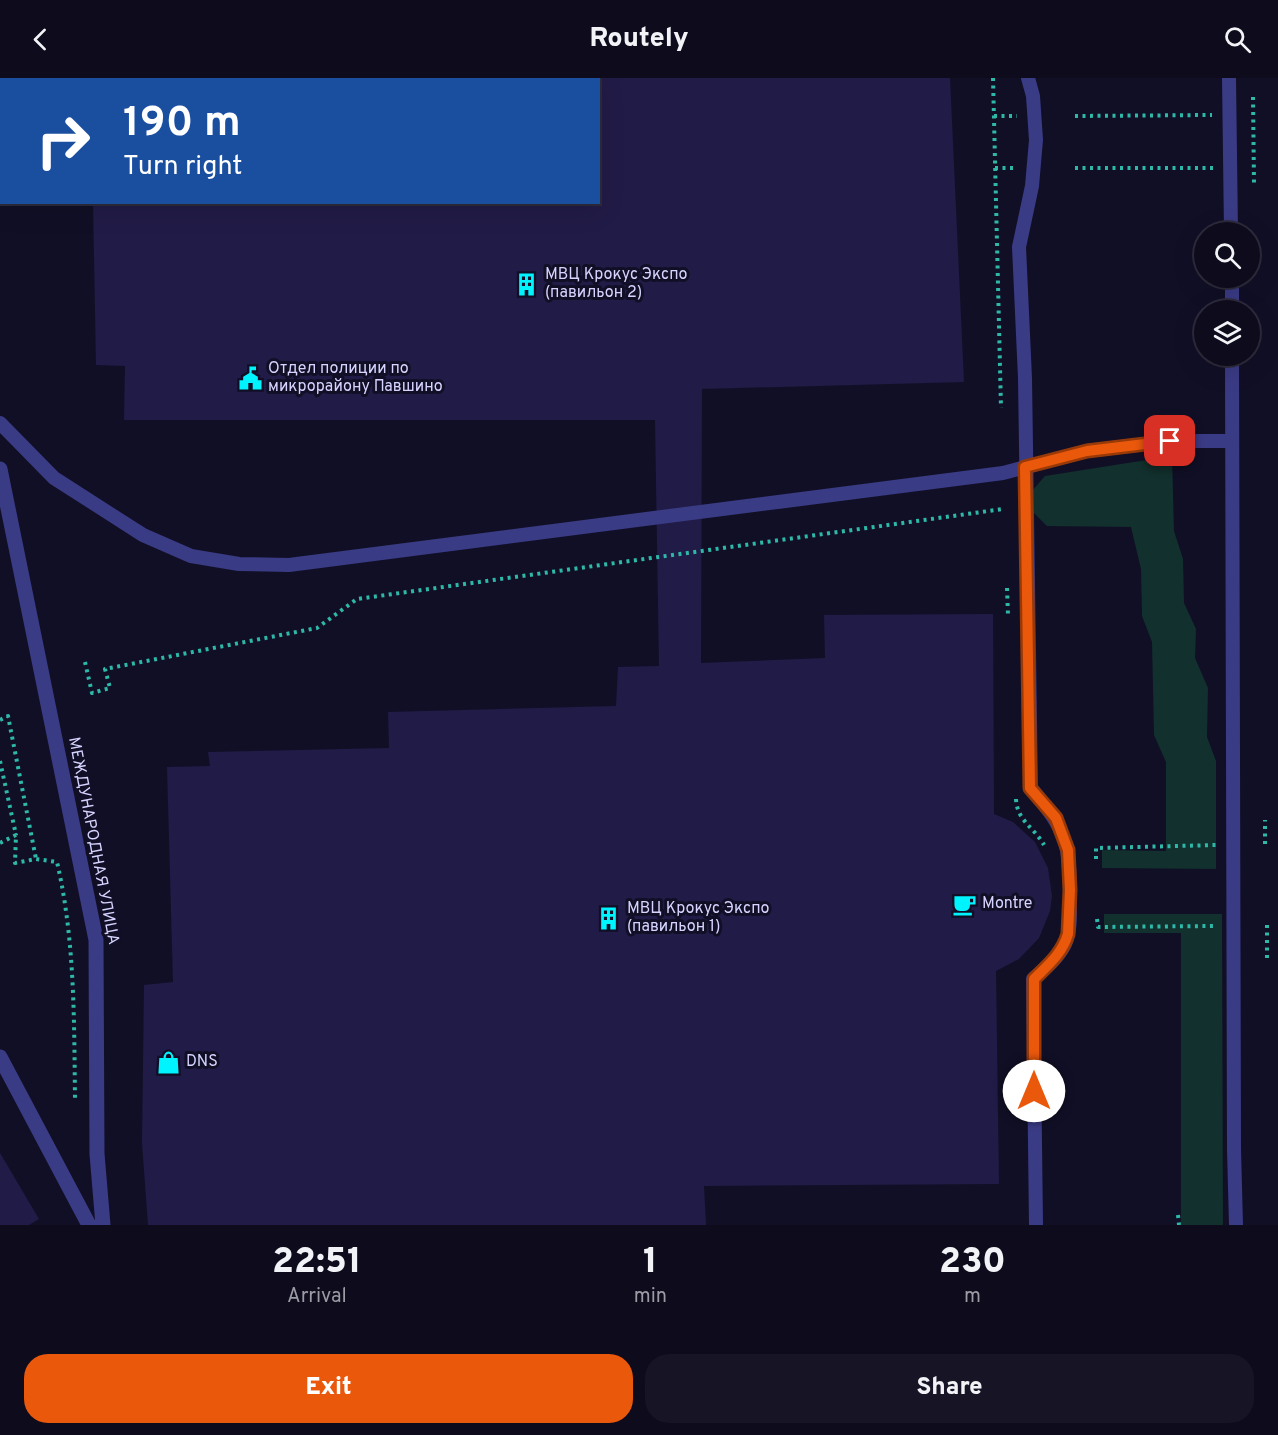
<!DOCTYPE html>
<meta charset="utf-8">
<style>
:root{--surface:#0d0b1c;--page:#161425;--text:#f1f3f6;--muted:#9a9ba3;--line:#2d2b3b;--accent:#ea580c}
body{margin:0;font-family:Overpass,sans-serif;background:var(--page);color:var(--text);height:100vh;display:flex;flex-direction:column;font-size:22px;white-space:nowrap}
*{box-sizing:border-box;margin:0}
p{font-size:20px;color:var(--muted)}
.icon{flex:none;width:33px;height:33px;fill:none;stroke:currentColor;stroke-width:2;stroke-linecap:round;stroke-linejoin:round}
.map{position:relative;height:1147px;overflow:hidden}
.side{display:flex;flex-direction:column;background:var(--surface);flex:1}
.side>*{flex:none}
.hud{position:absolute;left:0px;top:0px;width:600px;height:126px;box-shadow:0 6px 24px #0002,0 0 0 2px var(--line);background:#1a4fa0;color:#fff;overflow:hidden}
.controls{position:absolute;left:1194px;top:144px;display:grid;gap:12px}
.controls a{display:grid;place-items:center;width:66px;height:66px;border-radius:50%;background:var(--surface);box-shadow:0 6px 24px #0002,0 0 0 2px var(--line);font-size:30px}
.pin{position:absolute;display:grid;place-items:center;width:51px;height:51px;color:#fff;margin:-26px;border-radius:12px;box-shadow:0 3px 9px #0006}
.me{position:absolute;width:66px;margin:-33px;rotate:0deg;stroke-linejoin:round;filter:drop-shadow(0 0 4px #0008)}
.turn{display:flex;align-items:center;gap:21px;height:126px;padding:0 24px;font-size:27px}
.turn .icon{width:78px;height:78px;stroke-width:2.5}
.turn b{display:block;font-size:42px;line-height:51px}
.eta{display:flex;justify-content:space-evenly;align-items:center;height:102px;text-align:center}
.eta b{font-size:36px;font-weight:800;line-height:42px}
.action{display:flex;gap:12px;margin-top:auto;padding:12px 24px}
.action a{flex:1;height:69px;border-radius:24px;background:var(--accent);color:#fff;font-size:24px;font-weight:800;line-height:69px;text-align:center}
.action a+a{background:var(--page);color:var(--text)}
header{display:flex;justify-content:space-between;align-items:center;height:78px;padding:0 24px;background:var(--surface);font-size:27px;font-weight:800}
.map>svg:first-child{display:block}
</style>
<header><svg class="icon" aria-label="back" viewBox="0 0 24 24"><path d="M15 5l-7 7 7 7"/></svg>Routely<svg class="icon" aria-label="search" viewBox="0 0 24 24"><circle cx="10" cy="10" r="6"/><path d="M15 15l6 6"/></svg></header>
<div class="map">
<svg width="1278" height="1147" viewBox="0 0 1278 1147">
<rect width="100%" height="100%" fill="#110f26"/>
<path fill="#12302d" d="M1172 378 1174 453 1183 481 1184 525 1196 551 1195 580 1208 610 1207 659 1216 683V791L1102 790V772L1166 773V684L1154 657 1152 564 1142 538 1141 491 1131 449 1047 448 1032 433V413L1045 398Z
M1104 836H1222L1223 1147H1181V855H1104Z"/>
<path fill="#211b47" d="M598 0H950L964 304 702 311 701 585 825 580 824 537 993 536 994 736 1013 744 1035 764 1048 790 1052 818 1050 833 1039 860 1019 881 996 893 999 1106 704 1108 706 1147H148L142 1065 144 907 173 904 167 689 210 688 208 674 389 670 388 634 616 628 618 589 659 588 655 342H124L125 288 96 287 93 124H598Z
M0 1075 39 1141 29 1147H0Z"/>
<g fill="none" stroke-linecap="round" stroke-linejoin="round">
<path stroke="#2eb8a8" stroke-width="4" stroke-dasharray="3 4.5" stroke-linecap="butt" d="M993 0 1001 330
M1253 19 1254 106
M994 38H1017
M1075 38 1212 37
M995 90H1016
M1075 90H1213
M1007 510 1008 537
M85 584 92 615 110 610 105 591 317 550 357 521 1003 431
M0 642 8 638 36 781
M0 683 16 757
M1016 721C1017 743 1034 749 1044 767
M0 765 16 757 15 785 36 781 57 784C75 862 74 941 75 1021
M1265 766V742
M1096 781V770L1217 767
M1097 841 1098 849 1215 848
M1267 847V882
M1178 1137 1179 1147"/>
<path stroke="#3a3b85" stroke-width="14" d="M1028 0 1033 18 1036 62 1032 108 1019 169 1025 300 1031 710C1066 753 1070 764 1070 820 1070 835 1071 852 1065 866 1058 880 1045 891 1033 901L1036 1147
M1229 0 1231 154
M1232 200V232
M1232 278 1234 1071 1236 1147
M0 345 54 400 143 457 191 478 239 486 289 487 1003 395 1087 373 1170 363H1232"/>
<path stroke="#3a3b85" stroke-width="15" d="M0 391 96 862 97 1076 103 1147
M0 979 89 1147"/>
</g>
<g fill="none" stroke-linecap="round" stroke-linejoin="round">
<defs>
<path id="route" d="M1034 1013V901C1048 887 1062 876 1068 856L1070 812 1068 772 1056 740 1030 710 1025 389 1087 373 1170 363"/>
</defs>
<use href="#route" stroke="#983908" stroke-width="15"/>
<use href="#route" stroke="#ea580c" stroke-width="10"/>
</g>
<defs>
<symbol id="building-bare" viewBox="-9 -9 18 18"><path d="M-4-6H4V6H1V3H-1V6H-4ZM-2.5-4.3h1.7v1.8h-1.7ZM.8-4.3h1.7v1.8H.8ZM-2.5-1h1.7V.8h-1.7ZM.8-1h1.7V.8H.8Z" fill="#00f4ff" stroke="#110f26" stroke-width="2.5" paint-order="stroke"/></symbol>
<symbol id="civic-bare" viewBox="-9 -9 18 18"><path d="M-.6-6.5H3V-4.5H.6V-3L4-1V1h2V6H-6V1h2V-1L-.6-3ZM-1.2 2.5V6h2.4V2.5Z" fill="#00f4ff" stroke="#110f26" stroke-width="2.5" paint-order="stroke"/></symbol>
<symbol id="cafe-bare" viewBox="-9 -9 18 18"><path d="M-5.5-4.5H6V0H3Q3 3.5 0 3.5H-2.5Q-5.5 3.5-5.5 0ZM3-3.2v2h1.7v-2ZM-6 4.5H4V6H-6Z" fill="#00f4ff" stroke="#110f26" stroke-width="2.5" paint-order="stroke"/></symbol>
<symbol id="shop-bare" viewBox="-9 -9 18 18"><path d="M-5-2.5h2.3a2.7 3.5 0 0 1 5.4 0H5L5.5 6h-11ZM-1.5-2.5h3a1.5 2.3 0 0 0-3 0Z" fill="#00f4ff" stroke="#110f26" stroke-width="2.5" paint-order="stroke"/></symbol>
</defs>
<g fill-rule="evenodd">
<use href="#building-bare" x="510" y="190" width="33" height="33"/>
<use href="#civic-bare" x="234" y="284" width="33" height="33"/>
<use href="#cafe-bare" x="948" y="810" width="33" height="33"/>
<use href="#building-bare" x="592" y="824" width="33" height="33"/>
<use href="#shop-bare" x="152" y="968" width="33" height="33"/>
</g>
<g text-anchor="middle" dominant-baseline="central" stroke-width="6" stroke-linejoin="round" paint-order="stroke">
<g font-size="16" fill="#d6d4ff" stroke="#110f26" text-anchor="start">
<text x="545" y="197">МВЦ Крокус Экспо<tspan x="545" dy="18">(павильон 2)</tspan></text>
<text x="268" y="291">Отдел полиции по<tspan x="268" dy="18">микрорайону Павшино</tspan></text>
<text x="982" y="826">Montre</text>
<text x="627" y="831">МВЦ Крокус Экспо<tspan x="627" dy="18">(павильон 1)</tspan></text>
<text x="186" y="984">DNS</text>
</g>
<g font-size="16" fill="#d6d4ff" stroke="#110f26">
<text transform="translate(93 763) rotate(79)">МЕЖДУНАРОДНАЯ УЛИЦА</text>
</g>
</g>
</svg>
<div class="controls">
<a><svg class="icon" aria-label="search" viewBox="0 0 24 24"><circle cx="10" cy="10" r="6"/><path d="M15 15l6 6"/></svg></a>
<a><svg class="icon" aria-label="layers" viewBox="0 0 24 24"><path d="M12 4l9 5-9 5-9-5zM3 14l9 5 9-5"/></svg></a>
</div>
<div class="pin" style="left:1170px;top:363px;background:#d93025"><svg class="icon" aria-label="arrive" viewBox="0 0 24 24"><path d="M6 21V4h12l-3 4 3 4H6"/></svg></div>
<svg class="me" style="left:1034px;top:1013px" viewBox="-20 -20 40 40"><circle r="19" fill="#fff"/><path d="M0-13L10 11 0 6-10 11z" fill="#ea580c"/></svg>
<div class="hud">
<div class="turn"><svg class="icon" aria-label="right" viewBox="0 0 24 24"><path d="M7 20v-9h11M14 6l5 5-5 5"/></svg><div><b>190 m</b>Turn right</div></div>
</div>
</div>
<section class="side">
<div class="eta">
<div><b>22:51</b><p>Arrival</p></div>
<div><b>1</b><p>min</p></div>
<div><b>230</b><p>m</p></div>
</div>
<div class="action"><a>Exit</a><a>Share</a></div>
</section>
